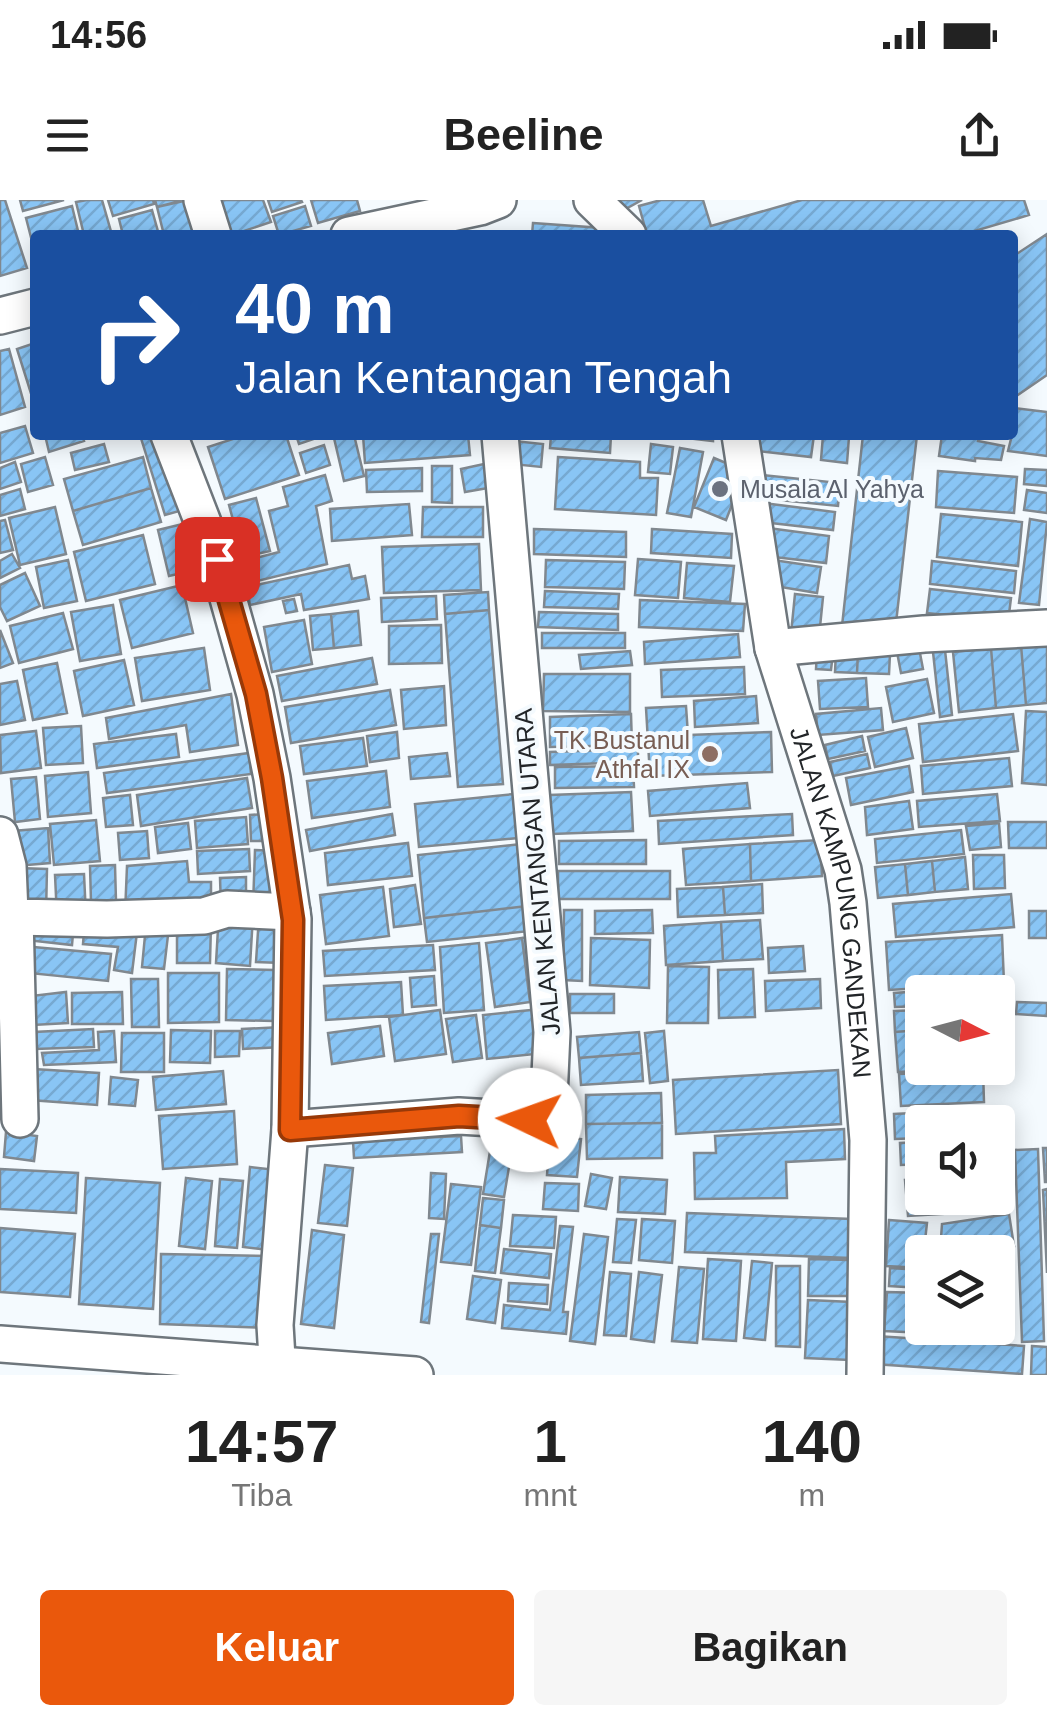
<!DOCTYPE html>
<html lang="id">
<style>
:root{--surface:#fff;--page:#f6f6f6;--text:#222;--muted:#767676;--accent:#ea580c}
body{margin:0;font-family:Arial,sans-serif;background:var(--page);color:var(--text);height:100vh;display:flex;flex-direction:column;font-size:38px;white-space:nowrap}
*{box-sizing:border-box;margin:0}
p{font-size:32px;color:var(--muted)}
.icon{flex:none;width:55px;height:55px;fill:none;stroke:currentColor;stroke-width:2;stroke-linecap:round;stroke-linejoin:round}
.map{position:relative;height:1175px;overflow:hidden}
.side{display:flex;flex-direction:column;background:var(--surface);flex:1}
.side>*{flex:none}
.hud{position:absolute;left:30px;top:30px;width:988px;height:210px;border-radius:10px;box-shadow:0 5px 25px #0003;background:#1a4fa0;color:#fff;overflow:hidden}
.needle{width:65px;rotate:96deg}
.controls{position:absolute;left:905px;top:775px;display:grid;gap:20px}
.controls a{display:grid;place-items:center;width:110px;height:110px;border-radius:10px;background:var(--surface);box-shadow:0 5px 25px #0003;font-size:50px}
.pin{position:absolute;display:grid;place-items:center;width:85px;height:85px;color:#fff;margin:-42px;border-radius:20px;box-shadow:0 5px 15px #0006}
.me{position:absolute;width:110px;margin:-55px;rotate:273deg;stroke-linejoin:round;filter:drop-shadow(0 0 8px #0008)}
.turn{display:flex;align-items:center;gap:35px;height:210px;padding:0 40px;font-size:45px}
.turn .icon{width:130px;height:130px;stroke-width:2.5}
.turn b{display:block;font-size:70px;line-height:85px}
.eta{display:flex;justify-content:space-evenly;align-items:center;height:170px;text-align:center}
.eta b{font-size:60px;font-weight:700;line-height:70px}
.action{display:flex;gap:20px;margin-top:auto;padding:20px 40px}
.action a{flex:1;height:115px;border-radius:10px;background:var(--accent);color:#fff;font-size:40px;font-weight:700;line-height:115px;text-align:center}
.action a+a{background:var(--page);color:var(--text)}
.status{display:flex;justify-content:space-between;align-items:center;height:70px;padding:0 50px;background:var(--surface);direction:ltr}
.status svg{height:28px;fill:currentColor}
header{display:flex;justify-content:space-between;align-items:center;height:130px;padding:0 40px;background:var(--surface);font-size:45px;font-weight:700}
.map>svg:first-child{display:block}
</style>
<div class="status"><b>14:56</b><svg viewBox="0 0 49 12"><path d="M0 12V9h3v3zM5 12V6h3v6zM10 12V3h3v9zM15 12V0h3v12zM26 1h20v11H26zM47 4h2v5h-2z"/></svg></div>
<header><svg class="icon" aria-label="menu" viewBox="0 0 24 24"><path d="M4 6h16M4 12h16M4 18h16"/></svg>Beeline<svg class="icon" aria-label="share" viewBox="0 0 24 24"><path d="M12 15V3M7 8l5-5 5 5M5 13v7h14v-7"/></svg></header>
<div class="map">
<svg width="1047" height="1175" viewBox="0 0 1047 1175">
<defs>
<pattern id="building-hatch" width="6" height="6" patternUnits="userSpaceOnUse" patternTransform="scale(2.5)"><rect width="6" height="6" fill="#89c5f5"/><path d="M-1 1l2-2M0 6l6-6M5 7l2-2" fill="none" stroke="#76a9d2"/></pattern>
</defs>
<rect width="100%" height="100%" fill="#f4fafe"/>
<path fill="url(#building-hatch)" stroke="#80888f" stroke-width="2.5" d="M0 0H5L27 68 0 76Z
M20 0H64L23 11Z
M87 0H102L112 35H84L76 2Z
M108 0H153L154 4 113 16Z
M155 0H184L157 7Z
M188 0 197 35H164L157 7Z
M220 0H263L271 22 232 35Z
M268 0H301L302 2 272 12Z
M311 0H357L360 11 318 23Z
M602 0H642L611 17Z
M661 0H703L711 26 802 0H1024L1029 15 961 35H647L639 6Z
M72 6 79 35H35V53L26 18Z
M305 6 311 26 279 35 273 16Z
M152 10 159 35H123L119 19Z
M533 23 602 28V35H532Z
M465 26V35H432Z
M1047 34V175L1012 199V57Z
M35 143V203H34L17 149Z
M9 149 25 207 0 215V151Z
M1014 208 1047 212V256L1008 251 1012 235Z
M25 226 33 253 0 263V233Z
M45 235H82L84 241 49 252Z
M140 235H159L183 310 165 315Z
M245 235H286L299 275 225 299 208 247Z
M296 235H325L299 244Z
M354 235 364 276 344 281 334 238Z
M363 235H468L470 255 365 263Z
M551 235H611L610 253 550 248Z
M661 235H713V241Z
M759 235H814L811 257 757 251Z
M823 235 849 237 847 263 821 260Z
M863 235H917L895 432 842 426Z
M942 235H979L978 241 1004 246 1001 260 975 258V261L939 256Z
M514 241 543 244 541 267 512 264Z
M104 244 109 262 75 270 71 253Z
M651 244 673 247 670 274 648 272Z
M324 245 330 265 306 273 300 253Z
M680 248 703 252 691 317 667 313Z
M45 257 53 285 28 292 21 264Z
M143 257 151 288 73 311 64 279Z
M558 257 640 262V278H658L656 315 555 309Z
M714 258 745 271 726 320 694 307Z
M15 262 21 282 0 289V268Z
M484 264 488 288 465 292 461 269Z
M432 266H452V303L432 302Z
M422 268V291L367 292 366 270Z
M1025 269 1047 270V286L1024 284Z
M938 271 1017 277 1014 313 936 307Z
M325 275 332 301 316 306 327 364 249 383 244 361 279 352 269 311 288 306 283 287Z
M761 275 840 283 838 306 759 298Z
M151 288 161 322 83 345 73 311Z
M20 289 25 309 0 316V295Z
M1027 290 1047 293V313L1024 310Z
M256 298 270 351 243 357 229 305Z
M763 303 835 312 833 330 761 322Z
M409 304 412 335 332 341 330 309Z
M55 307 66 354 20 365 9 318Z
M423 307H483V337H422Z
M941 314 1022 322 1018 366 937 357Z
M1030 319 1047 322 1039 405 1019 403Z
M5 320 13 350 0 353V321Z
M191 322 203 368 169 376 158 330Z
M768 328 829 336 826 363 765 356Z
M534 329 626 332V357L534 354Z
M652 329 732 334 731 358 651 353Z
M143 335 155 384 86 401 74 352Z
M479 344 481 390 384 393 382 347Z
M12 354 20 368 0 378V361Z
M638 359 681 362 678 398 635 395Z
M68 360 77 401 44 408 36 367Z
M546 360 625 362 624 389 545 387Z
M773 360 821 367 817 393 769 385Z
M932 361 1016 371 1014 393 930 384Z
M687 363 734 366 730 402 684 398Z
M349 365 352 379 365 376 369 399 304 410 301 394 250 405 247 387Z
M25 373 40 406 7 421 0 407V385Z
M182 385 193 433 132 448 120 400Z
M930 389 1011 398 1008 422 927 413Z
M545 391 619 394 618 409 544 407Z
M488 392 489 410 445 414 444 395Z
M795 394 823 397 819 437 791 434Z
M436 396 437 419 382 422 381 398Z
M294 399 297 411 286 413 283 401Z
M640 400 745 404 743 431 639 427Z
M113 405 121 454 80 461 71 412Z
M489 410 503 584 458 587 445 414Z
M358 411 361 445 334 448 331 414Z
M539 412 618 414V430L538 427Z
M63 413 73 449 19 463 10 426Z
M331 414 334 448 313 450 310 416Z
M304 420 312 464 272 472 264 427Z
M441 425 442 463 389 464V426Z
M0 430 13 463 0 468Z
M542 433H625V448H542Z
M738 434 740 457 645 464 644 442Z
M1047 443V503L1026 505 1021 445Z
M1021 445 1026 505 996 508 991 448Z
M204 448 210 490 142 501 135 458Z
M919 448 923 469 901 473 897 452Z
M991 448 996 508 959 512 953 452Z
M945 450 952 515 940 517 933 452Z
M630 451 632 465 581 469 579 455Z
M836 451 858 452 857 473 835 472Z
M817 452 833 453 831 470 816 469Z
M858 452 890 454 889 474 857 473Z
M372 458 377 484 282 501 277 476Z
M124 460 134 505 83 516 74 471Z
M57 463 67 513 33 520 23 470Z
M744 467 745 494 662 497 661 470Z
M544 474H630V512L543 511Z
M866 478 868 507 820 509 818 481Z
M927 479 934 513 893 522 886 487Z
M17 481 25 520 0 525V484Z
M444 486 446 525 404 529 401 490Z
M390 490 396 525 291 543 285 507Z
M231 494 238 545 190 552 186 525 109 539 106 518Z
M756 496 758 523 695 527 694 501Z
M686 506 688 535 771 532 772 572 650 576 646 508Z
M881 508 883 530 818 535 816 514Z
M1026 511 1047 512V585L1022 583Z
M631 514 632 545 550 547V517Z
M1013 514 1018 551 923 562 919 524Z
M81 526 83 563 46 565 43 528Z
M906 528 913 558 875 567 868 537Z
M36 531 41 568 1 573 0 535Z
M397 532 399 558 370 562 367 536Z
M176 534 179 557 97 568 94 544Z
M862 536 865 551 828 559 825 545Z
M363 538 367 566 304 574 300 546Z
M638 549V562L550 565V552Z
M249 553 251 574 107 593 104 573Z
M447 553 450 576 411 579 409 557Z
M867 554 870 568 833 576 830 562Z
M1009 558 1012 586 923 594 921 566Z
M633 566 634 587 555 588V567Z
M909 566 913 592 851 605 846 578Z
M386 571 390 607 312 618 307 581Z
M88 572 91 613 48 617 45 576Z
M36 577 40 619 15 622 11 579Z
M247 578 252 608 141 626 137 595Z
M747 583 750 608 650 616 648 591Z
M631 592 633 631 552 634 550 595Z
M514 594 518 638 419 647 415 604Z
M997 594 1000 621 919 627 917 601Z
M130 595 133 625 106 627 103 598Z
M909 601 913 629 867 635 865 607Z
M265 614 266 641H251L250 615Z
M392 614 395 635 310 651 306 630Z
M792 614 793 635 659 644 658 621Z
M246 617 248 644 197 648 195 621Z
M96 620 100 661 54 665 50 624Z
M1008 622H1047V648H1009Z
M188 623 191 649 158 653 155 627Z
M999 623 1001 647 970 650 966 626Z
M48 628 50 663 16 666 13 631Z
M961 630 964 654 877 663 875 639Z
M147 631 149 658 120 660 118 633Z
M646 640V664H559V641Z
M820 640 822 676 751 681 750 644Z
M408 643 412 676 328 685 325 653Z
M522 644 528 706 424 718 418 655Z
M750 644 751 681 686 685 683 649Z
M249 649 250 671 198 674 197 651Z
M255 650 278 651 276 707 253 706Z
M973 655H1004L1005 688 974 689Z
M965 657 968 689 935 692 932 661Z
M187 661 189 682H211V712L125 714 127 666Z
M932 661 935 692 908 695 905 664Z
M905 664 908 695 878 698 875 667Z
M115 665 116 701 91 702 90 666Z
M18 668 47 669 46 714H17Z
M558 671H670V699H558Z
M84 674 86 716 57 717 55 675Z
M246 677V705L221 706 220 678Z
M762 684 763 713 725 715 723 687Z
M415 685 421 724 394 727 390 689Z
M383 687 389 736 326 744 320 695Z
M723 687 725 715 678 717 677 689Z
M1011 694 1014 727 896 737 893 704Z
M528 706 530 731 427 742 424 718Z
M564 710H582V781L563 780Z
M652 710 653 733 595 734V711Z
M1029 711H1047V738H1029Z
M219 712 253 715 250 766 216 763Z
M259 716H283L281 763 256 762Z
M28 718 74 722 72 745 26 740Z
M85 720 138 724 132 773 114 770 118 747 83 744Z
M760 720 763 759 723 761 721 722Z
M721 722 723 761 666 765 664 726Z
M177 724H211L210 763H177Z
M146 725 169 727 164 769 142 767Z
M1002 735 1004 783 889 790 886 742Z
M535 736 544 800 530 802 522 738Z
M522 738 530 802 495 807 486 743Z
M591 738 650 740 649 788 590 785Z
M479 743 484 810 444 813 440 747Z
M433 745 435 770 325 776 323 751Z
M22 746 111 754 108 781 19 772Z
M803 746 805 771 769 773 768 748Z
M668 766 709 767 708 823H667Z
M227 769 274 770 273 821 226 820Z
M753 769 755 817 719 818 718 770Z
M168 773H219V822L168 823Z
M434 776 436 805 412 807 410 778Z
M131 779H158L159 827H132Z
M820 779 821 808 766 811 765 781Z
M401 782 403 815 326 820 324 786Z
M966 788 967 792H922V806L895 807 894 793Z
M66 792 68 823 33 825 31 796Z
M122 792 123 824H72V793Z
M570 794H614V813H570Z
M1017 802 1047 803V816L1016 814Z
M1003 805 1004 826H998V806Z
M540 809 545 853 487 859 483 815Z
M440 810 446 854 395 861 389 817Z
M922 810V830L895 832 894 811Z
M476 815 482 858 453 862 446 819Z
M380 826 384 856 332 864 328 833Z
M998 826H1004L1006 865 998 866Z
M281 827 282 847 243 849 242 829Z
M93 829 94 847 35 849 34 832Z
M171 830 211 831 210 863 170 862Z
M922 830V868H972L898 872 895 832Z
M114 831 116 862 44 865 42 853 99 850 98 832Z
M215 831H240L239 856 215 857Z
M664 831 668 881 650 883 645 833Z
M639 832 641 853 579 858 577 837Z
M122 833H164V872H121Z
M641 853 643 881 581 885 579 858Z
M33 869 99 873 97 905 30 900Z
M838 870 841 924 676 934 673 880Z
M983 870 984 902 901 906 899 874Z
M223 871 226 904 156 910 153 877Z
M111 877 138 880 135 906 109 904Z
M661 893 662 923 586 924V895Z
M234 911 237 964 163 969 159 916Z
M955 911V922H922V938L895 939 894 914Z
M662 923V958L587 959 586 924Z
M844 929 845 959 786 962 787 998 695 999 694 953H716L715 936Z
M6 932 37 936 34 961 4 957Z
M461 936 462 952 354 958 353 941Z
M550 936 581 939 577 977 547 975Z
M492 939 513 943 504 997 483 994Z
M998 940H1008L1009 955 998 956Z
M922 942V964L901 965 900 943Z
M1043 948H1047V982H1045Z
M1038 949 1044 1141 1022 1142 1015 950Z
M325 965 353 968 347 1026 318 1023Z
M250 967 277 970 270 1050 243 1047Z
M0 969 78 973 76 1013 0 1009Z
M431 973 446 974 444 1019 429 1018Z
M591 974 612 978 606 1009 585 1006Z
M998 974H1004L1007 1010 908 1016 905 980 922 979V998H998Z
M620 977 667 980 665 1014 618 1012Z
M86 978 160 983 153 1109 79 1104Z
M186 978 212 981 205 1049 179 1046Z
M220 979 243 981 237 1048 215 1046Z
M545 983 579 984 578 1011 543 1009Z
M451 984 481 987 471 1065 441 1062Z
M1047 989V1073L1043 990Z
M483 998 504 1000 501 1028 480 1025Z
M687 1013 852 1019 851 1058 685 1052Z
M1009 1014 1014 1046 940 1052 942 1024Z
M513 1015 556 1017 554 1048 510 1046Z
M617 1019 636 1020 631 1063 613 1062Z
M642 1019 675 1021 672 1063 639 1060Z
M889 1020 927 1023 922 1068 886 1066Z
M480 1025 501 1028 495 1073 475 1071Z
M560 1026 573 1027 563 1112H568L566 1134 502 1128 504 1105 550 1110Z
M0 1028 75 1034 70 1097 0 1092Z
M312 1030 344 1035 334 1128 301 1124Z
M431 1034H439L429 1123 421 1122Z
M584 1034 608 1037 595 1144 570 1141Z
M504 1049 551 1054 549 1078 501 1073Z
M161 1054 271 1056 269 1128 160 1124Z
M708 1059 741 1061 736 1141 703 1139Z
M809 1059 852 1060V1096H808Z
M752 1061 772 1063 765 1140 744 1138Z
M776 1066H800V1147L776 1146Z
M679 1067 704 1069 697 1143 672 1141Z
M890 1068 922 1070V1088L889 1086Z
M610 1072 631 1074 626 1136 604 1135Z
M639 1072 662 1075 654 1142 631 1139Z
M473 1076 501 1080 495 1123 467 1119Z
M509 1083 548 1085 547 1104 508 1101Z
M887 1092 922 1093V1128H926V1133L884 1131Z
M998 1098 1013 1099 1009 1138 933 1132V1128H998Z
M808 1100 852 1102 850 1160 805 1158Z
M876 1136 1024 1146 1022 1174 874 1164Z
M1032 1146 1047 1147V1175H1031Z"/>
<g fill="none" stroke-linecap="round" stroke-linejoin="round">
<defs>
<g id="minor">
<path d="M202 0 213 35"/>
<path d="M592 0 628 35"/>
<path d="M349 35 480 7 498 0"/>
<path d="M0 116 35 107"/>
<path d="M169 235 217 359 255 494 272 578 293 719 290 929 275 1125 278 1175"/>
<path id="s1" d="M740 235 773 448 843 670 848 703 868 940 865 1175"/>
<path d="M773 448 924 434 1047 428"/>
<path d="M0 635 8 666 10 713 15 717 107 719 204 716 227 709 292 712"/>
<path d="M15 717 20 919"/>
<path d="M290 929 459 916 529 920 539 917 549 898 552 832 500 235"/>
<path d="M0 1144 415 1175"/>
</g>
</defs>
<use href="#minor" stroke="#6e767c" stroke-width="40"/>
<use href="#minor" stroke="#fff" stroke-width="35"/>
</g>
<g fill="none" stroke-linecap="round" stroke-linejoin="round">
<defs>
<path id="route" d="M217 359 256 494 272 578 293 720 290 930 459 916 530 920"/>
</defs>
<use href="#route" stroke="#983908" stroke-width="25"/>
<use href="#route" stroke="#ea580c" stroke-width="18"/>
</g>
<circle fill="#6b7280" stroke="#f4fafe" stroke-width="4" cx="720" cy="289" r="10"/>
<circle fill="#8d6e63" stroke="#f4fafe" stroke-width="4" cx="710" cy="554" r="10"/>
<g text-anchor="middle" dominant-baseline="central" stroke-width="8" stroke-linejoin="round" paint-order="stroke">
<g font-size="25" fill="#5b616d" stroke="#f4fafe" text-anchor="start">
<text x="740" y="289">Musala Al Yahya</text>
</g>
<g font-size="25" fill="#785e54" stroke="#f4fafe" text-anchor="end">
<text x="690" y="540">TK Bustanul<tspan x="690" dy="29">Athfal IX</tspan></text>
</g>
<g font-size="25" fill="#222528" stroke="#f4fafe">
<text transform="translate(537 672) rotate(-95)">JALAN KENTANGAN UTARA</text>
<text stroke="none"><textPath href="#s1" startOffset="478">JALAN KAMPUNG GANDEKAN</textPath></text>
</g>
</g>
</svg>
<div class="controls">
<a><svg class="needle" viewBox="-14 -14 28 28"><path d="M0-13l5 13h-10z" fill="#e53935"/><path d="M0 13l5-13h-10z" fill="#767676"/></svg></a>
<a><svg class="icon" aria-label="sound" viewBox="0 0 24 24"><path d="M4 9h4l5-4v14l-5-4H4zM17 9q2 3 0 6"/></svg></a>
<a><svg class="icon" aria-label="layers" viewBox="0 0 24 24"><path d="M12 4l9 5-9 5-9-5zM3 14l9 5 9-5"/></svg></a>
</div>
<div class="pin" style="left:217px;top:359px;background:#d93025"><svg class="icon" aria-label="arrive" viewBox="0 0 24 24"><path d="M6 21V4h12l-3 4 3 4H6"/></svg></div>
<svg class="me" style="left:530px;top:920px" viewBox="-20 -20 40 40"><circle r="19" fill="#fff"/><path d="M0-13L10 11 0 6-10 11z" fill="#ea580c"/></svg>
<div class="hud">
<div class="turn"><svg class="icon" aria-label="right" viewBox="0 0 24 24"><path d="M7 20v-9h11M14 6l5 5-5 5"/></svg><div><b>40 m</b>Jalan Kentangan Tengah</div></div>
</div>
</div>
<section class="side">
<div class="eta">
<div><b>14:57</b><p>Tiba</p></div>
<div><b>1</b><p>mnt</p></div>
<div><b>140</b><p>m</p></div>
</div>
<div class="action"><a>Keluar</a><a>Bagikan</a></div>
</section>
